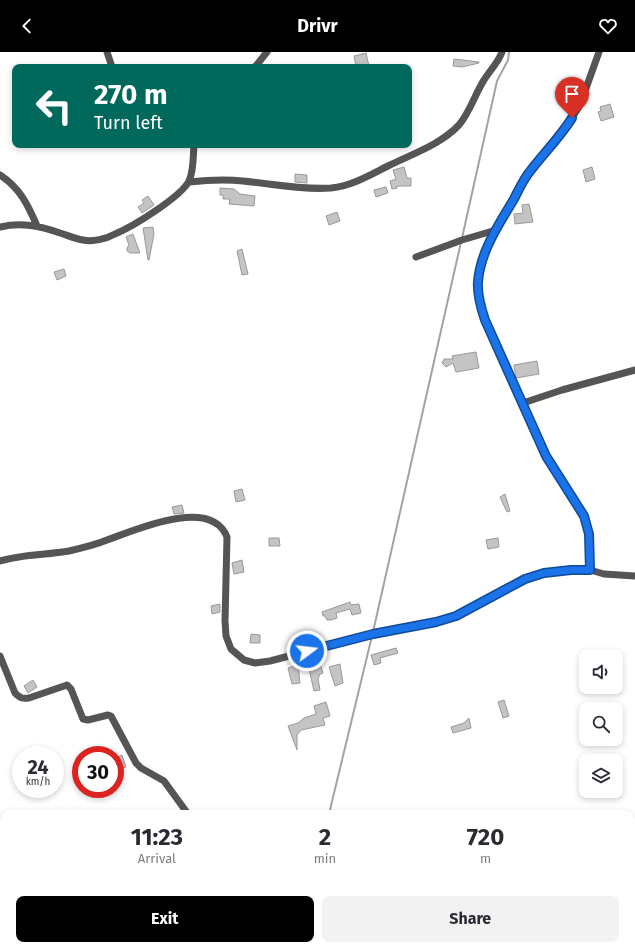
<!DOCTYPE html>
<style>
:root{--surface:#fff;--page:#f2f2f3;--text:#2b2b33;--muted:#7c7c81;--accent:#000}
body{margin:0;font-family:"Fira Sans",sans-serif;background:var(--page);color:var(--text);height:100vh;display:flex;flex-direction:column;font-size:15px;white-space:nowrap}
*{box-sizing:border-box;margin:0}
p{font-size:13px;color:var(--muted)}
.icon{flex:none;width:22px;height:22px;fill:none;stroke:currentColor;stroke-width:2;stroke-linecap:round;stroke-linejoin:round}
.map{position:relative;flex:1;overflow:hidden}
.sheet{position:absolute;left:0px;top:758px;width:635px;height:140px;display:flex;flex-direction:column;background:var(--surface);border-radius:12px 12px 0 0;box-shadow:0 2px 6px #0003}
.sheet>*{flex:none}
.hud{position:absolute;left:12px;top:12px;width:400px;height:84px;border-radius:8px;box-shadow:0 2px 6px #0003;background:#00695c;color:#fff;overflow:hidden}
.fabs{position:absolute;left:579px;top:598px;display:grid;gap:8px}
.fabs a{display:grid;place-items:center;width:44px;height:44px;border-radius:8px;background:var(--surface);box-shadow:0 2px 6px #0003;font-size:20px}
.speed{position:absolute;left:12px;top:694px;display:flex;gap:8px;font-size:20px;font-weight:700;text-align:center}
.speed>*{display:grid;place-content:center;width:52px;height:52px;border-radius:50%;background:var(--surface);box-shadow:0 2px 6px #0003;line-height:1}
.speed small{font-size:10px;font-weight:400}
.speed .limit{border:6px solid #d22;background:#fff;color:#111}
.pin{position:absolute;display:grid;place-items:center;width:34px;height:34px;color:#fff;margin:-41px -17px;border-radius:50% 50% 50% 0;rotate:-45deg;box-shadow:0 0 4px #0007}
.pin .icon{rotate:45deg}
.me{position:absolute;width:44px;margin:-22px;rotate:75deg;stroke-linejoin:round;filter:drop-shadow(0 0 3px #0008)}
.turn{display:flex;align-items:center;gap:14px;height:84px;padding:0 16px;font-size:18px}
.turn .icon{width:52px;height:52px;stroke-width:2.5}
.turn b{display:block;font-size:28px;line-height:34px}
.eta{display:flex;justify-content:space-evenly;align-items:center;height:68px;text-align:center}
.eta b{font-size:24px;font-weight:700;line-height:28px}
.action{display:flex;gap:8px;margin-top:auto;padding:8px 16px}
.action a{flex:1;height:46px;border-radius:8px;background:var(--accent);color:#fff;font-size:16px;font-weight:700;line-height:46px;text-align:center}
.action a+a{background:var(--page);color:var(--text)}
header{display:flex;justify-content:space-between;align-items:center;height:52px;padding:0 16px;background:var(--accent);color:#fff;font-size:18px;font-weight:700}
.map>svg:first-child{display:block}
</style>
<header><svg class="icon" aria-label="back" viewBox="0 0 24 24"><path d="M15 5l-7 7 7 7"/></svg>Drivr<svg class="icon" aria-label="heart" viewBox="0 0 24 24"><path d="M12 20l-8-8c-3-5 5-10 8-4 3-6 11-1 8 4z"/></svg></header>
<div class="map">
<svg width="635" height="898" viewBox="0 0 635 898">
<rect width="100%" height="100%" fill="#fff"/>
<g fill="none" stroke-linecap="round" stroke-linejoin="round">
<path stroke="#a3a3a3" stroke-width="2" d="M462 186 497 29 508 8 509 0
M373 580 461 190
M329 762 372 584
M319 894 320 898"/>
</g>
<path fill="#c4c4c4" stroke="#999" d="M366 1 369 14 356 15 354 4Z
M454 7 479 10V11L462 15 453 14Z
M610 52 614 65 601 69 598 60 601 59 600 55Z
M404 115 407 126H411V134H397V136L392 137 390 129 396 127 393 118Z
M592 115 595 127 586 130 583 118Z
M295 122 307 123V131L295 130Z
M386 135 388 141 376 145 374 138Z
M220 136 234 137 240 142 255 144 254 154 229 152 230 147H223V143H220Z
M148 144 154 153 142 161 138 155 144 151 142 148Z
M529 152 533 170 515 172 514 162 523 161 522 153Z
M337 160 340 169 329 173 326 164Z
M153 175 154 182 149 208H148L143 176Z
M133 182 140 201H130L127 199V196L129 193 126 185Z
M242 197 248 222 242 223 237 199Z
M64 217 66 224 57 228 54 220Z
M476 300 479 316 456 320 453 311 446 315 442 311 444 307H453L452 304Z
M537 309 539 322 516 326 514 313Z
M242 437 245 448 236 450 234 439Z
M505 442 510 459 507 460 500 445Z
M182 453 184 461 174 462 172 455Z
M269 486H279L280 494H269Z
M498 486 499 495 488 497 486 488Z
M242 508 244 520 234 522 232 511Z
M350 550 351 553 359 552 361 561 352 563 350 557 336 561 337 566 331 568H327L325 564H323L322 560Z
M220 552V560L212 562 211 554Z
M251 582 260 583V591H250Z
M396 596 398 601 380 606 381 611 374 613 371 603Z
M319 609 323 621 320 622 318 627 320 638 314 639 308 612Z
M340 612 343 631 335 634 329 615Z
M298 613 300 631 292 632 288 616Z
M33 628 37 635 28 641 24 634Z
M504 648 509 664 503 666 498 650Z
M326 650 330 664 323 666 325 673 301 678 297 683V698L288 674 298 671 304 666 316 662 314 654Z
M469 666 471 676 453 681 451 675 464 671Z
M122 703 126 715 115 719V706Z"/>
<g fill="none" stroke-linecap="round" stroke-linejoin="round">
<path stroke="#555" stroke-width="7" d="M107 0 112 15
M255 15 267 0
M0 123C20 136 28 153 37 174
M189 130C207 128 225 127 243 129 273 132 302 138 331 136 352 134 370 123 388 114 412 102 440 93 459 73 470 60 475 42 484 28 490 18 498 11 502 0
M0 175C21 170 40 174 60 181 67 183 75 187 83 188 93 190 106 187 115 182 132 175 181 145 189 129 194 118 193 104 194 93
M416 205 462 188 496 178
M523 351 562 338 635 318
M0 509C22 502 47 503 69 499 82 496 95 493 107 488 135 478 211 444 227 485L225 569 226 584 231 597 244 608 255 611 270 609 373 582 436 570 456 564 525 527 544 521 571 518H590L604 522 635 524
M590 518 589 482 584 464 546 404 485 268 481 253 478 231 480 217 484 202 496 178 530 119 564 78 580 53 599 0
M0 604 15 641C20 646 22 647 29 646L67 633 71 637 83 667 88 668 108 663 111 664 136 711 141 716 164 729 188 762
M260 894 262 898"/>
</g>
<g fill="none" stroke-linecap="round" stroke-linejoin="round">
<defs>
<path id="route" d="M307 599 373 582 436 570 456 564 525 527 544 521 571 518H590L589 482 584 464 546 404 485 268C481 256 477 242 478 230 480 200 499 172 514 147 519 137 524 126 531 118 545 100 560 85 572 66"/>
</defs>
<use href="#route" stroke="#114b97" stroke-width="10"/>
<use href="#route" stroke="#1a73e8" stroke-width="7"/>
</g>
</svg>
<div class="fabs">
<a><svg class="icon" aria-label="sound" viewBox="0 0 24 24"><path d="M4 9h4l5-4v14l-5-4H4zM17 9q2 3 0 6"/></svg></a>
<a><svg class="icon" aria-label="search" viewBox="0 0 24 24"><circle cx="10" cy="10" r="6"/><path d="M15 15l6 6"/></svg></a>
<a><svg class="icon" aria-label="layers" viewBox="0 0 24 24"><path d="M12 4l9 5-9 5-9-5zM3 14l9 5 9-5"/></svg></a>
</div>
<div class="speed"><div>24<small>km/h</small></div><div class="limit">30</div></div>
<div class="pin" style="left:572px;top:66px;background:#d93025"><svg class="icon" aria-label="arrive" viewBox="0 0 24 24"><path d="M6 21V4h12l-3 4 3 4H6"/></svg></div>
<svg class="me" style="left:307px;top:599px" viewBox="-20 -20 40 40"><circle r="17" fill="#1a73e8" stroke="#fff" stroke-width="3"/><path d="M0-11L8 9 0 5-8 9z" fill="#fff"/></svg>
<div class="hud">
<div class="turn"><svg class="icon" aria-label="left" viewBox="0 0 24 24"><path d="M17 20v-9H6M10 6l-5 5 5 5"/></svg><div><b>270 m</b>Turn left</div></div>
</div>
<section class="sheet">
<div class="eta">
<div><b>11:23</b><p>Arrival</p></div>
<div><b>2</b><p>min</p></div>
<div><b>720</b><p>m</p></div>
</div>
<div class="action"><a>Exit</a><a>Share</a></div>
</section>
</div>
